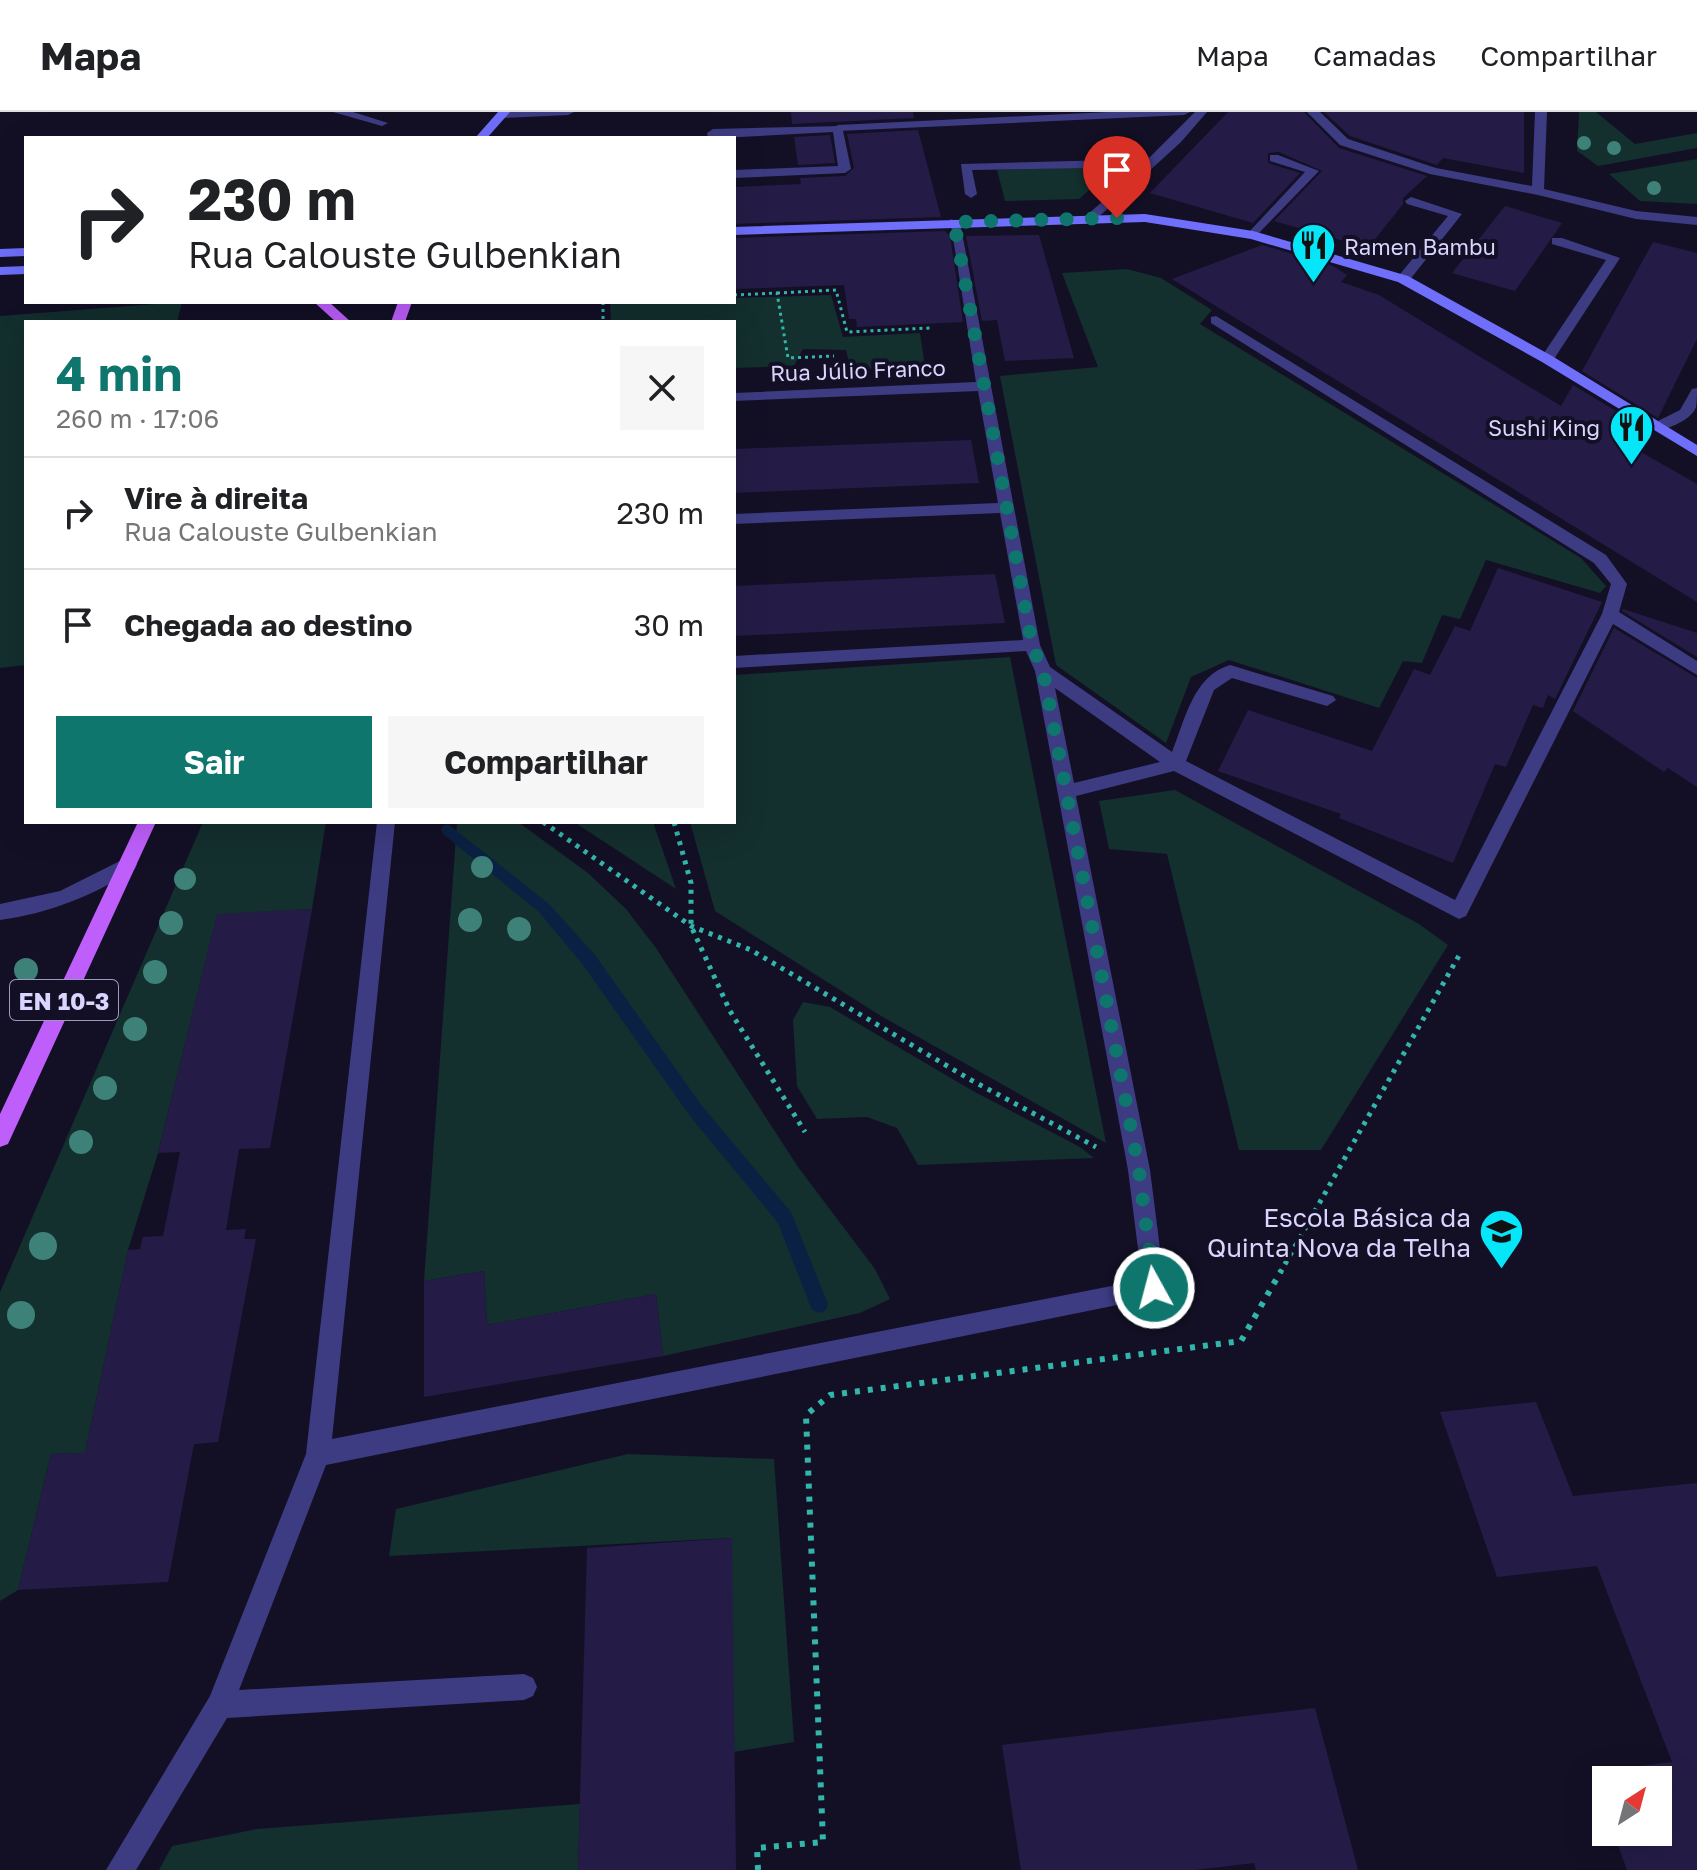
<!DOCTYPE html>
<html lang="pt">
<meta charset="utf-8">
<style>
:root{--surface:#fff;--page:#f6f6f6;--text:#202124;--muted:#757577;--line:#e0e0e0;--accent:#0f766e}
body{margin:0;font-family:"Golos Text",sans-serif;background:var(--page);color:var(--text);height:100vh;display:flex;flex-direction:column;font-size:30px;white-space:nowrap}
*{box-sizing:border-box;margin:0}
p{font-size:26px;color:var(--muted)}
.icon{flex:none;width:44px;height:44px;fill:none;stroke:currentColor;stroke-width:2;stroke-linecap:round;stroke-linejoin:round}
.map{position:relative;flex:1;overflow:hidden}
.panel{position:absolute;left:24px;top:208px;width:712px;height:504px;display:flex;flex-direction:column;background:var(--surface);border-radius:0px;box-shadow:0 8px 32px #0002}
.panel>*{flex:none}
.guide{position:absolute;left:24px;top:24px;width:712px;height:168px;border-radius:0px;box-shadow:0 8px 32px #0002;background:#fff;color:var(--text);overflow:hidden}
.needle{width:52px;rotate:36deg}
.tools{position:absolute;left:1592px;top:1654px;display:grid;gap:16px}
.tools a{display:grid;place-items:center;width:80px;height:80px;border-radius:0px;background:var(--surface);box-shadow:0 8px 32px #0002;font-size:40px}
.pin{position:absolute;display:grid;place-items:center;width:68px;height:68px;color:#fff;margin:-82px -34px;border-radius:50% 50% 50% 0;rotate:-45deg;box-shadow:0 0 8px #0007}
.pin .icon{rotate:45deg}
.me{position:absolute;width:88px;margin:-44px;rotate:353deg;stroke-linejoin:round;filter:drop-shadow(0 0 6px #0008)}
.turn{display:flex;align-items:center;gap:28px;height:168px;padding:0 32px;font-size:36px}
.turn .icon{width:104px;height:104px;stroke-width:2.5}
.turn b{display:block;font-size:56px;line-height:68px}
.round{display:grid;place-items:center;flex:none;width:84px;height:84px;border-radius:0px;background:var(--page)}
.overview{display:flex;align-items:center;justify-content:space-between;height:136px;padding:0 32px}
h1{font-size:48px;font-weight:700;line-height:60px;color:var(--accent)}
.cta{display:flex;gap:16px;margin-top:auto;padding:16px 32px}
.cta a{flex:1;height:92px;border-radius:0px;background:var(--accent);color:#fff;font-size:32px;font-weight:700;line-height:92px;text-align:center}
.cta a+a{background:var(--page);color:var(--text)}
ul{padding:0;list-style:none}
li{display:flex;align-items:center;gap:24px;height:112px;padding:0 32px;border-top:2px solid var(--line)}
li div{flex:1}
li b{display:block;font-size:30px}
li em{font-style:normal}
header{display:flex;align-items:center;gap:48px;box-sizing:border-box;height:112px;padding:0 40px;background:var(--surface);border-bottom:2px solid var(--line)}
header strong{font-size:38px}
nav{display:flex;gap:44px;margin-inline-start:auto;font-size:28px}
.map>svg:first-child{display:block}
</style>
<header>
<strong>Mapa</strong>
<nav><a>Mapa</a><a>Camadas</a><a>Compartilhar</a></nav>
</header>
<div class="map">
<svg width="1697" height="1758" viewBox="0 0 1697 1758">
<rect width="100%" height="100%" fill="#131026"/>
<path fill="#132f2e" d="M1579 0H1596L1635 32 1697 21V36L1598 54 1577 39Z
M1697 47V92L1640 89 1609 62Z
M1117 54 1079 87 1005 89 997 58Z
M1127 157 1161 166 1212 198 1200 212 1581 446 1606 474 1600 481 1486 448 1460 507 1442 503 1422 551 1403 549 1379 596 1229 548 1191 565 1166 631 1056 553 1000 264 1098 255 1062 161Z
M831 183 843 225 920 221 925 254 851 258 846 238 803 237 794 254 734 256V210H611L610 190H734V186Z
M182 190 177 210H26V553L0 556V204Z
M1010 545 1106 1031 881 904 715 799 690 710H734V563Z
M1175 678 1419 812 1448 833 1321 1038H1239L1167 742 1109 737 1099 689Z
M203 710H326L312 797 217 803 158 1041 128 1138 85 1341 51 1342 18 1478 0 1489V1180Z
M457 710H518L588 761 626 797 656 836 798 1055 875 1157 890 1187 860 1201 663 1244 656 1182 487 1213 484 1159 424 1169Z
M574 710H653L676 777Z
M803 890 830 895 973 979 1080 1035 1094 1046 918 1053 897 1016 867 1005 817 1007 797 974 793 908Z
M628 1342 774 1347 794 1630 733 1640 731 1426 389 1444 396 1397Z
M580 1692 578 1758H159L172 1734 257 1717Z"/>
<g fill="none" stroke-linecap="round" stroke-linejoin="round">
<path fill="#0b2143" fill-rule="evenodd" d="M448 712 549 792 595 843 702 994 791 1100 828 1192 826 1198 819 1201 812 1198 778 1111 690 1004 583 853 539 800 443 722 441 718 443 714Z"/>
</g>
<path fill="#241c46" d="M791 0H913L914 6 792 12Z
M1228 0H1304L1339 36 1427 64 1403 86V92L1368 136 1274 109 1322 59 1279 40 1268 41V51L1300 61 1253 111 1150 81Z
M1324 0H1524V61L1443 46 1437 53 1350 24Z
M918 18 941 105 734 112V75L801 72 800 66 845 64 854 56 847 22Z
M830 23 835 51 798 53 794 25Z
M1505 94 1562 111 1515 179 1452 161Z
M945 119 950 124 963 210 857 215 856 207H849L844 173 734 177V126Z
M1039 123 1074 246 1005 249 997 208 982 209 966 124Z
M1653 130 1697 141V227L1658 306 1582 259Z
M1262 133 1333 154 1347 163 1341 170 1379 183 1561 294 1573 273 1649 319 1641 340 1697 372V490L1172 167Z
M971 328 979 371 734 381V337Z
M1498 456 1602 490 1555 587 1548 583 1543 596 1533 593 1506 655 1495 652 1453 751 1339 706 1341 702 1218 659 1248 598 1372 639 1414 557 1430 563 1455 514 1470 519Z
M995 462 1005 511 734 524V474Z
M1623 497 1697 521V545L1622 499Z
M1614 516 1697 566V675L1668 656 1664 660 1573 599Z
M312 797 270 1036 239 1037 226 1118 246 1117 244 1127H256L218 1330 194 1332 168 1470 18 1478 51 1342 85 1341 128 1138 140 1137 143 1125 163 1124 180 1040 158 1041 217 802Z
M484 1159 487 1213 656 1182 663 1244 424 1285V1169Z
M1536 1290 1573 1384 1697 1371V1758H1627L1613 1720H1658V1668H1606V1700L1592 1660 1672 1650 1597 1454 1497 1465 1440 1300Z
M732 1426 736 1758H578L587 1436Z
M1315 1596 1358 1758H1256L1254 1751 1195 1758H1021L1002 1633Z"/>
<g fill="none" stroke-linecap="round" stroke-linejoin="round">
<path stroke="#32b5aa" stroke-width="3" stroke-dasharray="3 4" stroke-linecap="butt" d="M777 181 836 178 847 220 930 216
M734 183 777 181 788 246 834 244
M603 190V210"/>
<path stroke="#32b5aa" stroke-width="5" stroke-dasharray="4 6" stroke-linecap="butt" d="M543 710 691 814 751 838 971 968 1096 1035
M674 710 691 771V814L730 899 805 1020
M1280 1161 1461 840"/>
<path stroke="#32b5aa" stroke-width="6" stroke-dasharray="5 8" stroke-linecap="butt" d="M758 1758 757 1736 823 1730 806 1303 830 1283 1241 1229 1281 1159"/>
<path fill="#3d3c83" fill-rule="evenodd" d="M1109 0H1190L1184 3 838 19 832 16 838 13Z
M128 745 137 752 135 757C92 784 50 801 0 808V792L60 779Z"/>
<path fill="#3d3c83" fill-rule="evenodd" d="M333 0H353L388 11 382 14Z
M574 0 568 3 503 6 497 3 501 0Z
M1195 0H1207L1181 30 1093 110 1083 107 1140 55 972 58 977 82 971 86 965 82 961 52 1148 47Z
M1307 0H1320L1348 27 1436 56 1532 74 1535 0H1547L1544 77 1636 99 1697 105V113L1636 107 1538 83 1430 62 1340 33Z
M842 14 851 57 845 61 734 66V58L838 54 833 20 720 26H708L707 21 713 17Z
M1270 43H1278L1319 59 1253 127 1249 126V120L1305 60 1270 49Z
M1411 85 1462 102 1408 170 1403 171 1396 167 1448 104 1407 92 1405 89Z
M950 107 960 110 1040 533 1050 555 1172 640C1185 608 1193 564 1230 553L1333 584 1336 588 1327 594 1232 566 1214 578 1186 649 1455 788 1602 502 1611 472 1594 451 1211 211V205L1216 204 1606 443 1627 472 1619 500 1697 549V563L1613 512 1466 804 1459 807 1174 659 1076 684 1150 1058 1165 1176 1162 1184 326 1353 239 1578 524 1562 533 1566 537 1575 533 1584 524 1588 227 1606 136 1758H106L210 1584 306 1342 377 710H395L332 1327 1142 1168 1128 1058 1035 559 1026 539 734 556V544L1023 528 1000 401 734 412V402L998 391 978 279 734 289V281L976 270ZM1055 576 1160 650 1074 671Z
M1552 126H1562L1620 146 1552 250 1547 251 1540 247 1606 148 1552 132Z
M1697 276C1697 282 1697 290 1696 295 1692 308 1664 320 1652 318V312L1680 298 1692 277Z"/>
<path fill="#6f6ffc" fill-rule="evenodd" d="M498 0H510L487 26H475Z
M1145 102 1253 119 1408 164 1552 244 1697 333V344L1542 250 1398 170 1251 127 1145 110 734 123V115Z
M26 136V144L0 145V137Z
M26 154V162L0 163V155Z"/>
<path fill="#be5ffb" fill-rule="evenodd" d="M314 190H329L351 210H336Z
M398 190H412L405 210H391Z
M138 710H156L8 1032 0 1035V1002Z"/>
</g>
<g fill="#3e8178">
<circle cx="1584" cy="31" r="7"/>
<circle cx="1614" cy="36" r="7"/>
<circle cx="1654" cy="76" r="7"/>
<circle cx="482" cy="755" r="11"/>
<circle cx="185" cy="767" r="11"/>
<circle cx="470" cy="808" r="12"/>
<circle cx="171" cy="811" r="12"/>
<circle cx="519" cy="817" r="12"/>
<circle cx="26" cy="858" r="12"/>
<circle cx="155" cy="860" r="12"/>
<circle cx="135" cy="917" r="12"/>
<circle cx="105" cy="976" r="12"/>
<circle cx="81" cy="1030" r="12"/>
<circle cx="43" cy="1134" r="14"/>
<circle cx="21" cy="1203" r="14"/>
</g>
<g fill="none" stroke-linecap="round" stroke-linejoin="round">
<path stroke="#0f766e" stroke-width="14" stroke-dasharray="0 25.2" d="M1117 106 954 110 1032 533 1043 559 1139 1058 1154 1176"/>
</g>
<defs>
<symbol id="restaurant-pin" viewBox="-11 -11 22 30"><path d="M0 17L-7.5 6A9.5 9.5 0 1 1 7.5 6Z" fill="#06e6f9" stroke="#131026"/><path d="M-5-6h1v4h1v-4h1v4h1v-4h1v5L-1.5 .5V6h-2V.5L-5-1ZM5-6V6H3V1.5H1.5Q1.5-4 5-6Z" fill="#111"/></symbol>
<symbol id="school-pin" viewBox="-11 -11 22 30"><path d="M0 17L-7.5 6A9.5 9.5 0 1 1 7.5 6Z" fill="#06e6f9" stroke="#131026"/><path d="M0-5L7-2L0 1L-7-2ZM-4 1L0 2.5L4 1V4Q0 6-4 4Z" fill="#111"/></symbol>
</defs>
<g fill-rule="evenodd">
<use href="#restaurant-pin" x="1288" y="108" width="51" height="69"/>
<use href="#restaurant-pin" x="1606" y="290" width="51" height="69"/>
<use href="#school-pin" x="1476" y="1094" width="51" height="69"/>
</g>
<g text-anchor="middle" dominant-baseline="central" stroke-width="8" stroke-linejoin="round" paint-order="stroke">
<g font-size="22" fill="#d9d5fe" stroke="#131026" text-anchor="start">
<text x="1344" y="134">Ramen Bambu</text>
<text x="1600" y="315" text-anchor="end">Sushi King</text>
</g>
<g font-size="22" fill="#d9d5fe" stroke="#131026">
<text transform="translate(858 258) rotate(-2)">Rua Júlio Franco</text>
</g>
<rect fill="#131026" stroke="#9e9abd" stroke-width="2" x="10" y="868" width="108" height="40" rx="6"/>
<g font-size="24" font-weight="bold" fill="#d9d5fe">
<text x="64" y="888">EN 10-3</text>
</g>
<g font-size="26" fill="#d9d5fe" stroke="#131026" text-anchor="end">
<text x="1471" y="1105">Escola Básica da<tspan x="1471" dy="30">Quinta Nova da Telha</tspan></text>
</g>
</g>
</svg>
<div class="tools">
<a><svg class="needle" viewBox="-14 -14 28 28"><path d="M0-13l5 13h-10z" fill="#e53935"/><path d="M0 13l5-13h-10z" fill="#757577"/></svg></a>
</div>
<div class="pin" style="left:1117px;top:106px;background:#d93025"><svg class="icon" aria-label="arrive" viewBox="0 0 24 24"><path d="M6 21V4h12l-3 4 3 4H6"/></svg></div>
<svg class="me" style="left:1154px;top:1176px" viewBox="-20 -20 40 40"><circle r="17" fill="#0f766e" stroke="#fff" stroke-width="3"/><path d="M0-11L8 9 0 5-8 9z" fill="#fff"/></svg>
<div class="guide">
<div class="turn"><svg class="icon" aria-label="right" viewBox="0 0 24 24"><path d="M7 20v-9h11M14 6l5 5-5 5"/></svg><div><b>230 m</b>Rua Calouste Gulbenkian</div></div>
</div>
<section class="panel">
<div class="overview"><div><h1>4 min</h1><p>260 m · 17:06</p></div><a class="round"><svg class="icon" aria-label="close" viewBox="0 0 24 24"><path d="M6 6l12 12M18 6L6 18"/></svg></a></div>
<ul>
<li><svg class="icon" aria-label="right" viewBox="0 0 24 24"><path d="M7 20v-9h11M14 6l5 5-5 5"/></svg><div><b>Vire à direita</b><p>Rua Calouste Gulbenkian</p></div><em>230 m</em></li>
<li><svg class="icon" aria-label="arrive" viewBox="0 0 24 24"><path d="M6 21V4h12l-3 4 3 4H6"/></svg><div><b>Chegada ao destino</b></div><em>30 m</em></li>
</ul>
<div class="cta"><a>Sair</a><a>Compartilhar</a></div>
</section>
</div>
